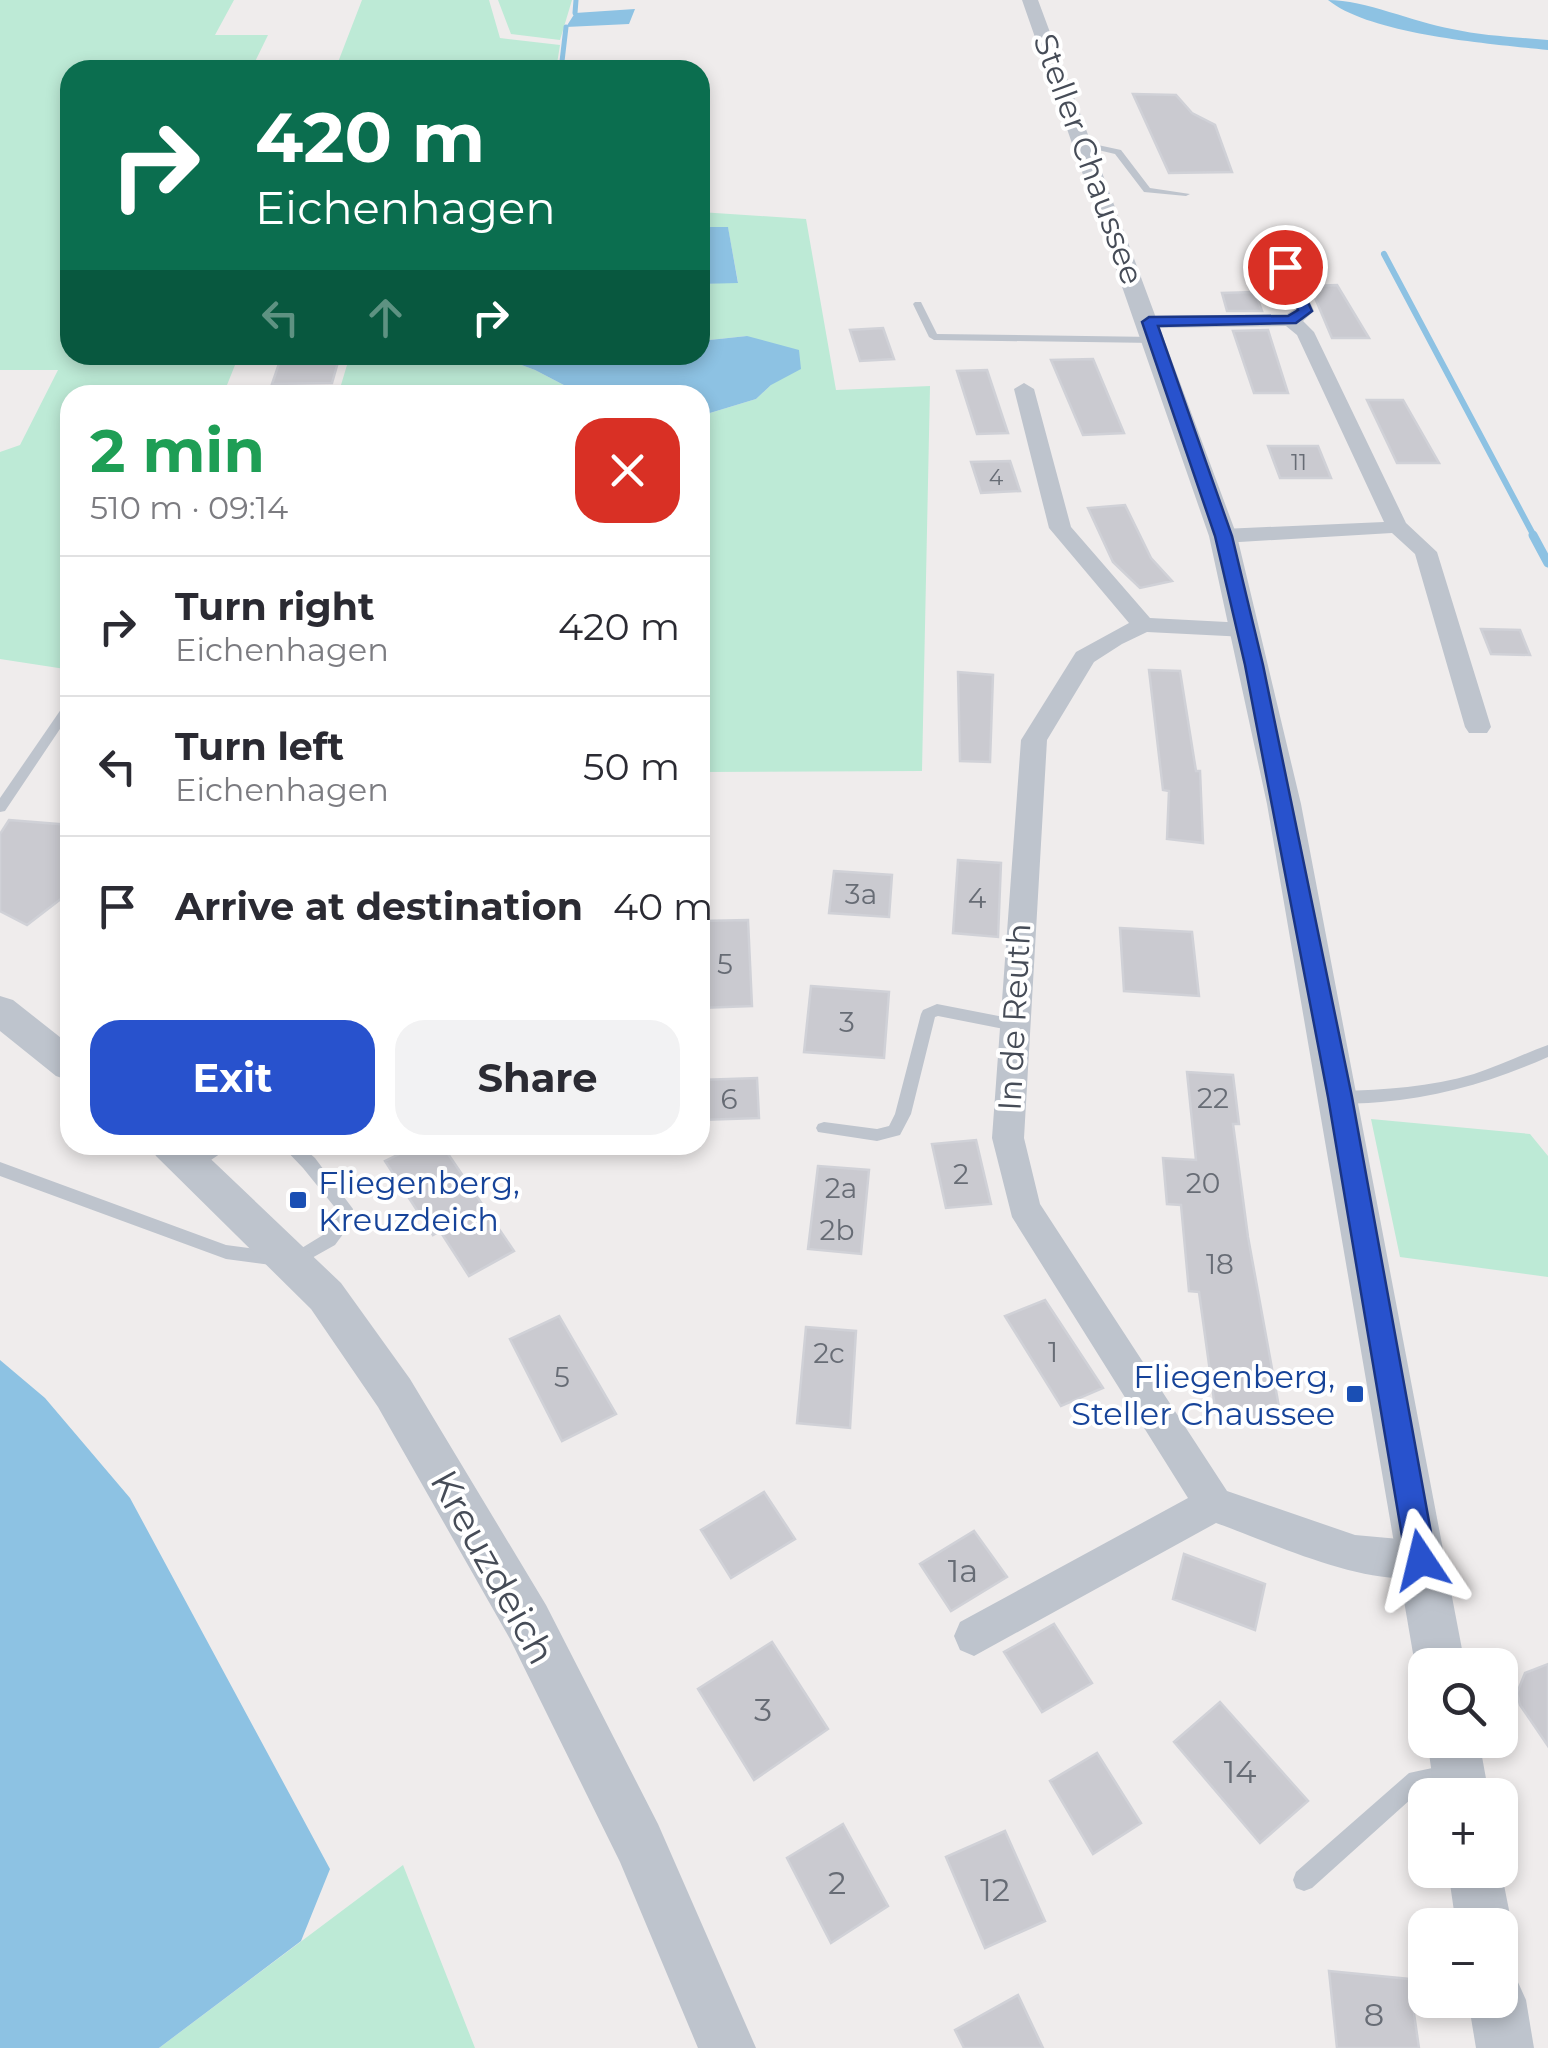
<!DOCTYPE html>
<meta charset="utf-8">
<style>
:root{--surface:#fff;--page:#f2f2f3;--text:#2b2b33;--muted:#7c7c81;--line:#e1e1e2;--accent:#2852cd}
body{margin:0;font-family:Montserrat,sans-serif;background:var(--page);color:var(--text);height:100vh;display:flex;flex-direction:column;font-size:38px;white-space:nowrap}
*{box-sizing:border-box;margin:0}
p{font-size:32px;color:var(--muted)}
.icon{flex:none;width:55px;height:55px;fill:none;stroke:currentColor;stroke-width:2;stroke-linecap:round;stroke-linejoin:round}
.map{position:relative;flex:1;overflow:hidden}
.panel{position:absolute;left:60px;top:385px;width:650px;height:770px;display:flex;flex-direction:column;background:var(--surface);border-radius:30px;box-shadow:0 5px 15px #0003}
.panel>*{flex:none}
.guide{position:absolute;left:60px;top:60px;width:650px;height:305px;border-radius:30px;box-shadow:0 5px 15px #0003;background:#0b6e4f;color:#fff;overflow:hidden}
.buttons{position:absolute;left:1408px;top:1648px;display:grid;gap:20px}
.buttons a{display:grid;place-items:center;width:110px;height:110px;border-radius:20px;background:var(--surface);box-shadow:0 5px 15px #0003;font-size:50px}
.pin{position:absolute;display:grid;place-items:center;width:85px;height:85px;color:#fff;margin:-42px;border:5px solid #fff;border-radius:50%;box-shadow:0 2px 10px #0007}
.me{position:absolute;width:110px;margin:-55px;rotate:350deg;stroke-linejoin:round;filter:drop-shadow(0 0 8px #0008)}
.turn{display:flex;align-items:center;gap:35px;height:210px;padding:0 30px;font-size:45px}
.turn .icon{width:130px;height:130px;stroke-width:2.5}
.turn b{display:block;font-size:70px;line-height:85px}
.lanes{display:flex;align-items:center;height:95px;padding:0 30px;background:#0003;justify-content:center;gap:50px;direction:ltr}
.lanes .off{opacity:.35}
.round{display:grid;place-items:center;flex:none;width:105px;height:105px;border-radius:30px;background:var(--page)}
.head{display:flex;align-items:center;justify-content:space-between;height:170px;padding:0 30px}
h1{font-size:60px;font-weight:700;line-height:75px;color:#1e9e55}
.action{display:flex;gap:20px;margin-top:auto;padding:20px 30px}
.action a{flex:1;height:115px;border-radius:30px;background:var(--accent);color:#fff;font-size:40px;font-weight:700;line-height:115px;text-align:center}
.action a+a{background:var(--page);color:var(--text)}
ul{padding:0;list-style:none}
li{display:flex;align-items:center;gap:30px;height:140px;padding:0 30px;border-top:2px solid var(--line)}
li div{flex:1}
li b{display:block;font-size:38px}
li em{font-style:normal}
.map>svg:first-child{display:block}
</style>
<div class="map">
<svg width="1548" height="2048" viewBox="0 0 1548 2048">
<rect width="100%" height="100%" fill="#efecec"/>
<path fill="#bdead6" d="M0 0H234L215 35H268L251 70H70V355H239L223 395H70V662L65 669 0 659V452L20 445 58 370H0Z
M362 0H489L500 38 560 45 556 70H335Z
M498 0H572L560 40 511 34Z
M700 212 806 219 836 390 930 386 922 771 700 772V416L756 399 771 385 747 336 700 341V284L738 282 728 228 700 227Z
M350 355H494L535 370 583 395H338Z
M1371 1119 1530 1134 1548 1156V1277L1400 1257Z
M403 1865 475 2048H159Z"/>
<path fill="#8dc2e3" d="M635 9 629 24 566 27 575 13Z
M700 227H728L738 283 700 284Z
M747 336 799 350 801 369 771 385 756 399 700 416V395H583L535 370 494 355H700V341Z
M0 1360 45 1398 130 1498 330 1869 301 1941 159 2048H0Z"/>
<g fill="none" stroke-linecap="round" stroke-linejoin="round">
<path stroke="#8dc2e3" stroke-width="5" d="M575 13 576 0
M561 70 566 27"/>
<path stroke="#8dc2e3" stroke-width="6" d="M1384 254 1535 538"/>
<path stroke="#8dc2e3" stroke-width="9" d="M1533 535 1548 563"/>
<path fill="#8dc2e3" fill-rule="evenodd" d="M1328 0C1365 0 1413 22 1452 29 1483 36 1516 37 1548 40V50C1492 44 1371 35 1328 0Z"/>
</g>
<path fill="#cacad0" stroke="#d0d1d7" stroke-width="2.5" d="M1133 94 1176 95 1192 113 1215 125 1232 172 1169 173Z
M1337 285 1369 338H1332L1310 286Z
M1255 292 1262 311H1227L1222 293Z
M883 328 894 359 860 361 850 330Z
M1268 330 1288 393H1254L1233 331Z
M282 355H340L332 383 272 384Z
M1093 359 1124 433 1083 435 1051 360Z
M987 370 1008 433 977 434 957 371Z
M1367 400H1403L1439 463H1397Z
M1268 446H1318L1331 478H1280Z
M1010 461 1020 491 981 493 971 462Z
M1125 505 1151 558 1172 581 1140 588 1113 562 1088 508Z
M1481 629 1520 630 1530 655 1491 654Z
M1149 670 1180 671 1196 771H1200L1203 843 1167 839 1169 791 1163 790Z
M958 672 993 675 990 762 960 761Z
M9 820 70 825V892L27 925 0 911V834Z
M958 860 1001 863 998 937 953 933Z
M834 871 892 875 889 917 829 913Z
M748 920 752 1006 700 1008V921Z
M1120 928 1192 932 1199 996 1124 991Z
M811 986 889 992 884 1058 804 1052Z
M1187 1072 1233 1075 1239 1124H1233L1248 1237 1281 1418 1216 1415 1199 1292 1189 1291 1181 1205 1167 1204 1163 1158 1196 1160Z
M757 1078 759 1118 700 1120V1080Z
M976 1140 991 1204 946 1208 932 1144Z
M418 1145H442L514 1251 469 1276 440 1231 433 1235 385 1161Z
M818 1166 869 1170 861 1254 808 1249Z
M1045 1300 1103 1388 1061 1406 1005 1316Z
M559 1316 616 1414 562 1441 510 1339Z
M806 1327 856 1331 850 1428 797 1423Z
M764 1492 795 1539 731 1578 701 1530Z
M974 1531 1007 1577 951 1611 920 1564Z
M1184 1554 1265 1584 1255 1630 1173 1599Z
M1054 1624 1092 1683 1042 1712 1004 1652Z
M772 1642 828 1729 754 1780 698 1689Z
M1548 1664V1746L1520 1705 1517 1693 1525 1673Z
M1220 1702 1308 1801 1260 1843 1174 1742Z
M1097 1753 1141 1823 1093 1854 1050 1781Z
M843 1824 888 1906 831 1943 787 1858Z
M1005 1831 1045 1921 985 1948 946 1857Z
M1329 1971 1409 1979 1419 2048H1337Z
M1018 1995 1043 2048H964L955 2030Z"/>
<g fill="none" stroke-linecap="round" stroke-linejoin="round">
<path fill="#bec4cd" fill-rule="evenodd" d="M1084 142 1121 150 1150 188 1190 194 1186 196 1144 192 1115 154 1081 146V142Z
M915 302H921L937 334 1155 337 1160 340 1155 343 934 340 929 337 913 304Z
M70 701V714L5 811 0 812V798L66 702Z
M937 1004 1014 1019 1022 1025 1014 1031 938 1016 935 1017 911 1114 900 1135 877 1141 818 1132 816 1128 818 1124 824 1122 877 1129 889 1126 895 1114 921 1014 923 1010Z
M1548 1045V1057C1494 1081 1440 1097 1381 1102 1366 1103 1349 1105 1334 1101L1332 1097 1334 1093 1340 1091C1385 1090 1430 1087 1474 1074 1499 1066 1523 1054 1548 1045Z
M207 1145H228L226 1150C214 1157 200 1171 186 1168L184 1163 186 1158Z
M281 1145H300L315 1158 353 1209 349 1226 335 1245 294 1268 226 1259 0 1176V1162L226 1245 292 1254 323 1235 335 1219 337 1210 303 1168Z
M1451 1764 1458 1768 1462 1775 1458 1782 1421 1790 1312 1888 1304 1891 1296 1888 1293 1880 1296 1872 1409 1773Z"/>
<path fill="#bec4cd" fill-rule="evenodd" d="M1285 262 1294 267 1314 311 1303 321 1314 332 1406 523 1437 552 1491 727 1487 733H1469L1465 727 1415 554 1392 533 1223 543 1212 536 1223 529 1384 522 1297 335 1286 326 1149 328 1140 322 1149 316 1287 314 1295 309 1276 267Z
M1024 383 1034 389 1071 527 1150 618 1246 623 1258 630 1246 637 1147 632 1122 644 1094 662 1047 740 1024 1138 1040 1204 1227 1491 1355 1535 1421 1541 1435 1547 1440 1560 1435 1573C1382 1595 1270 1542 1216 1523L974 1656 960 1650 954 1636 960 1622 1188 1498 1012 1217 992 1138 1021 740 1076 652 1129 623 1049 528 1014 389Z"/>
<path fill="#bec4cd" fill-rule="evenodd" d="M1022 0H1038L1237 536 1301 804 1465 1665H1425V1684L1415 1665 1267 804 1209 536Z
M0 996 13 1000 70 1045V1081L56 1076 0 1031Z
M150 1145H196L341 1283 410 1379 546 1605 658 1824 756 2048H698L620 1862 510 1639 378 1407 311 1309 156 1156Z
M1427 1740H1479L1489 1795H1435Z
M1500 1865 1512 1925 1500 1946V1925H1456L1448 1870H1500Z
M1500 1973 1517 1980 1526 2000 1534 2048H1476L1468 2000H1500Z"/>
</g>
<path fill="#2852cd" stroke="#1a3585" stroke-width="2.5" d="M1285 263 1292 267 1312 311 1296 323 1158 326 1232 536 1263 665 1352 1097 1436 1560 1431 1570 1421 1574 1411 1570 1406 1560 1328 1097 1245 665 1215 536 1142 322 1149 317 1288 316 1298 310 1278 267Z"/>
<g fill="#1a4fb4" stroke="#fff" stroke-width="4">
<rect x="288" y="1190" width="20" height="20" rx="5"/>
<rect x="1345" y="1384" width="20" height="20" rx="5"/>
</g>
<g text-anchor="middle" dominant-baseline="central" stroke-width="8" stroke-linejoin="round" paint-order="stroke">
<g font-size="22" fill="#676c75">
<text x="1299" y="462">11</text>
<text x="996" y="477">4</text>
</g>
<g font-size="28" fill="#676c75">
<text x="861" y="894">3a</text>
<text x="977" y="898">4</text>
<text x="725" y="964">5</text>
<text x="847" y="1022">3</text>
<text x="1213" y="1098">22</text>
<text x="729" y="1099">6</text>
<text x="961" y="1174">2</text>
<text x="1203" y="1183">20</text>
<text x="841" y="1188">2a</text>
<text x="837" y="1230">2b</text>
<text x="1220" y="1264">18</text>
<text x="1053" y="1352">1</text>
<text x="829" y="1353">2c</text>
<text x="562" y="1377">5</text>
</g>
<g font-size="32" fill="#464c57" stroke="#fff">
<text transform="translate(1089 159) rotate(70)">Steller Chaussee</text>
<text transform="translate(1014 1017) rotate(-87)">In de Reuth</text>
</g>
<g font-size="32" fill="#164399" stroke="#fff" text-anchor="start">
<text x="318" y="1182">Fliegenberg,<tspan x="318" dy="37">Kreuzdeich</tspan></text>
<text x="1335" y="1376" text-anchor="end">Fliegenberg,<tspan x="1335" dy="37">Steller Chaussee</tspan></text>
</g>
<g font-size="32" fill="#676c75">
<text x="963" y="1570">1a</text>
<text x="763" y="1709">3</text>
<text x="1240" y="1771">14</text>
<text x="837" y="1882">2</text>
<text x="995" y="1889">12</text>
<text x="1374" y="2014">8</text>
</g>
<g font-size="38" fill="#464c57" stroke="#fff">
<text transform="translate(493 1567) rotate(61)">Kreuzdeich</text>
</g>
</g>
</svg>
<div class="buttons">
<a><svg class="icon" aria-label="search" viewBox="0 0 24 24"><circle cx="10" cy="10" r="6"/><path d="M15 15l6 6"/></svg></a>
<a>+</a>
<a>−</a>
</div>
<div class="pin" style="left:1285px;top:267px;background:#d93025"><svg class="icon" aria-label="arrive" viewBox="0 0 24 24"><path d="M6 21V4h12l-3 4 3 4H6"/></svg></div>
<svg class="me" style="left:1421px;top:1560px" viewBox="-20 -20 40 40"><path d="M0-17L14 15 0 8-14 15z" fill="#2852cd" stroke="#fff" stroke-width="4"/></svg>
<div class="guide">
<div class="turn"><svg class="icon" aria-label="right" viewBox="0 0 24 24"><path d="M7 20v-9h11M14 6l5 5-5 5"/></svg><div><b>420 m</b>Eichenhagen</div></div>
<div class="lanes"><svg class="icon off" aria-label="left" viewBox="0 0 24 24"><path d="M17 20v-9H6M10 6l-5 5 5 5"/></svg><svg class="icon off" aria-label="ahead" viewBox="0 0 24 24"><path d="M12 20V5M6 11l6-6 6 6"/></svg><svg class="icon" aria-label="right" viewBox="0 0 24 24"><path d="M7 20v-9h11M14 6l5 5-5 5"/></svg></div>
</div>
<section class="panel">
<div class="head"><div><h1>2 min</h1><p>510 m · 09:14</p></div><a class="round" style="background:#d93025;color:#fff"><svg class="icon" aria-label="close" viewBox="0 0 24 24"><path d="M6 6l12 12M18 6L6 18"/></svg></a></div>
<ul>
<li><svg class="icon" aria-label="right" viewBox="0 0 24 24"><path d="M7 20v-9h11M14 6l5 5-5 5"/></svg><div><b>Turn right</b><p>Eichenhagen</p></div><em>420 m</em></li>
<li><svg class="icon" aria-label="left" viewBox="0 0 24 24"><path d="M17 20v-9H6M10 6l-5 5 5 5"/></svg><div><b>Turn left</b><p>Eichenhagen</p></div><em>50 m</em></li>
<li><svg class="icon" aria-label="arrive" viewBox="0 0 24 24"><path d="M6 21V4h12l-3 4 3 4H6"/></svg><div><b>Arrive at destination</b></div><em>40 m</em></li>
</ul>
<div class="action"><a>Exit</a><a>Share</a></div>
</section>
</div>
